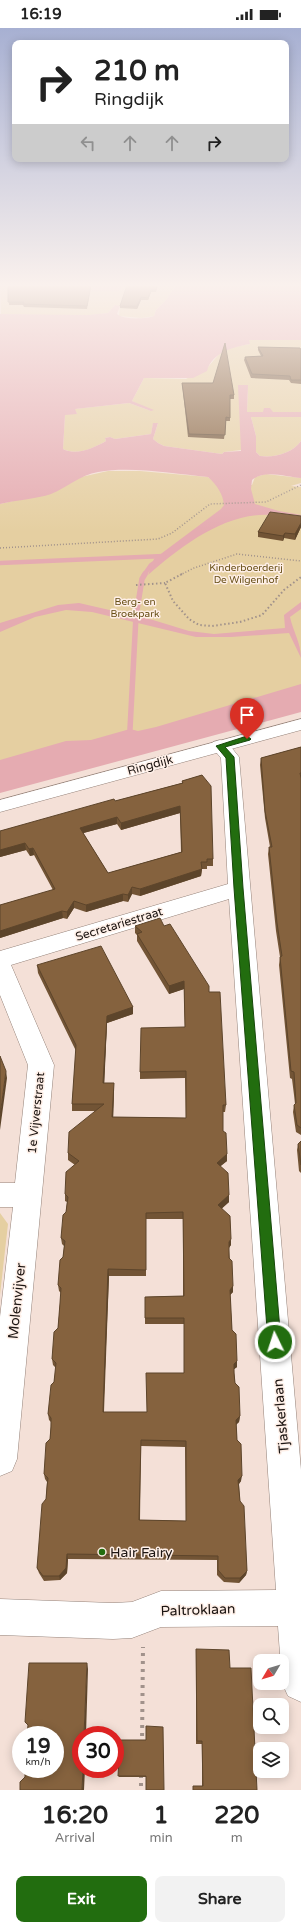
<!DOCTYPE html>
<style>
:root{--surface:#fff;--page:#f2f2f2;--text:#222;--muted:#767676;--accent:#226d0f}
body{margin:0;font-family:"Varela Round",sans-serif;background:var(--page);color:var(--text);height:100vh;display:flex;flex-direction:column;font-size:15px;white-space:nowrap}
*{box-sizing:border-box;margin:0}
p{font-size:13px;color:var(--muted)}
.icon{flex:none;width:22px;height:22px;fill:none;stroke:currentColor;stroke-width:2;stroke-linecap:round;stroke-linejoin:round}
.map{position:relative;height:1762px;overflow:hidden}
.details{display:flex;flex-direction:column;background:var(--surface);flex:1}
.details>*{flex:none}
.hud{position:absolute;left:12px;top:12px;width:277px;height:122px;border-radius:8px;box-shadow:0 2px 10px #0003;background:#fff;color:var(--text);overflow:hidden}
.needle{width:26px;rotate:232deg}
.buttons{position:absolute;left:253px;top:1626px;display:grid;gap:8px}
.buttons a{display:grid;place-items:center;width:36px;height:36px;border-radius:8px;background:var(--surface);box-shadow:0 2px 10px #0003;font-size:20px}
.speed{position:absolute;left:12px;top:1698px;display:flex;gap:8px;font-size:20px;font-weight:700;text-align:center}
.speed>*{display:grid;place-content:center;width:52px;height:52px;border-radius:50%;background:var(--surface);box-shadow:0 2px 10px #0003;line-height:1}
.speed small{font-size:10px;font-weight:400}
.speed .limit{border:6px solid #d22;background:#fff;color:#111}
.pin{position:absolute;display:grid;place-items:center;width:34px;height:34px;color:#fff;margin:-41px -17px;border-radius:50% 50% 50% 0;rotate:-45deg;box-shadow:0 0 4px #0007}
.pin .icon{rotate:45deg}
.me{position:absolute;width:44px;margin:-22px;rotate:356deg;stroke-linejoin:round;filter:drop-shadow(0 0 3px #0008)}
.turn{display:flex;align-items:center;gap:14px;height:84px;padding:0 16px;font-size:18px}
.turn .icon{width:52px;height:52px;stroke-width:2.5}
.turn b{display:block;font-size:28px;line-height:34px}
.lanes{display:flex;align-items:center;height:38px;padding:0 16px;background:#0003;justify-content:center;gap:20px;direction:ltr}
.lanes .off{opacity:.35}
.eta{display:flex;justify-content:space-evenly;align-items:center;height:68px;text-align:center}
.eta b{font-size:24px;font-weight:700;line-height:28px}
.primary-button{display:flex;gap:8px;margin-top:auto;padding:8px 16px}
.primary-button a{flex:1;height:46px;border-radius:8px;background:var(--accent);color:#fff;font-size:16px;font-weight:700;line-height:46px;text-align:center}
.primary-button a+a{background:var(--page);color:var(--text)}
.status{display:flex;justify-content:space-between;align-items:center;height:28px;padding:0 20px;background:var(--surface);direction:ltr}
.status svg{height:11px;fill:currentColor}
.map>svg:first-child{display:block}
</style>
<div class="status"><b>16:19</b><svg viewBox="0 0 49 12"><path d="M0 12V9h3v3zM5 12V6h3v6zM10 12V3h3v9zM15 12V0h3v12zM26 1h20v11H26zM47 4h2v5h-2z"/></svg></div>
<div class="map">
<svg width="301" height="1762" viewBox="0 0 301 1762">
<rect width="100%" height="100%" fill="#f4e0d7"/>
<path fill="#e5cfa1" d="M0 257H94L93 263 120 260V257H176L166 272 156 282 154 288 142 290 119 288 120 279 115 277 108 285 82 288 1 286Z
M248 312H301V384H247L248 357 241 422 224 424 222 426 164 418 158 415 153 411 158 395 153 396 151 406 115 411 110 409 105 410 106 413C94 420 77 428 63 421L65 386H77L74 381 129 375 151 383 132 373 144 350 186 351 208 339 220 325 229 320 250 316Z
M251 389H301V413C293 425 274 430 260 428L256 424V408Z
M108 443H140L208 449 213 453 252 457 255 449 266 446 301 450V455L291 458 301 459V672L0 739V476L35 468 81 449Z
M0 1185 8 1196 0 1267Z"/>
<path fill="#e5abb1" d="M94 257H120L121 261 118 263H92Z
M176 257H301V312H249L250 316C234 319 212 324 207 343L193 350H144L132 373 154 382 151 383 129 375 75 381 77 386 65 387 63 421C76 428 94 420 106 413L105 410 110 409 115 411 151 406 153 395H158L153 411 158 415 164 418 222 426 224 424 241 423 238 357H248L247 384H263L264 380H270L273 384H301V389H251L256 408V424L260 428C274 430 293 425 301 413V450C287 449 264 441 252 452L251 461 255 476 279 483 301 487V492C291 490 281 488 271 487 225 484 180 519 148 547L154 531 221 481 224 477C223 466 217 457 208 449 174 446 132 438 98 444 80 447 68 459 51 466 37 471 15 472 0 476V286L88 287 108 285 115 277 120 278 117 286C124 292 146 291 154 288L156 282 166 272Z
M301 574V581L290 589C293 603 301 615 301 630L289 605 231 609H196L92 584 66 582 35 589 0 604V595L58 577 79 575 153 592 189 603 214 606 285 600 284 587Z
M301 656V684L0 765V732L66 713 91 712 130 701 138 703 156 699Z"/>
<g fill="none" stroke-linecap="round" stroke-linejoin="round">
<path stroke="#e5abb1" stroke-width="4.5" d="M0 535 164 528 151 537 144 547"/>
<path stroke="#e5abb1" stroke-width="5.5" d="M130 701 136 588 142 551 145 546"/>
<defs>
<path id="minor" d="M220 712 227 714 239 729 301 1442V1674L288 1668 282 1655 278 1598 161 1599 132 1610 113 1611 0 1607V1571L113 1575 132 1574 161 1563 276 1562 229 871 11 937 54 1037 17 1431 12 1443 0 1448V1289L13 1179H0V1155H15L28 1037 0 967V923L228 856 221 730 211 718 213 714Z"/>
<path id="tertiary" d="M301 691V702L0 784V772Z"/>
</defs>
<use href="#minor" stroke="#95837a" stroke-width="1"/>
<use href="#tertiary" stroke="#95837a" stroke-width="1"/>
<path stroke="#a1928b" stroke-width="1.5" stroke-dasharray="1 2" stroke-linecap="butt" d="M0 520 158 511 172 505 210 476 266 474 301 457
M180 547 194 540 237 526 301 533"/>
<path stroke="#a1928b" stroke-width="2" stroke-dasharray="1.5 2.5" stroke-linecap="butt" d="M182 546 165 555 173 573 189 591 199 597 212 598 240 594 262 587 284 562 301 549
M136 557 165 555"/>
<path stroke="#a1928b" stroke-width="4" stroke-dasharray="3 5" stroke-linecap="butt" d="M142 1716 143 1619
M141 1747V1762"/>
<use href="#minor" fill="#fff" fill-rule="evenodd"/>
<use href="#tertiary" fill="#fff" fill-rule="evenodd"/>
</g>
<path fill="#725435" fill-rule="evenodd" d="M8 257H91L87 281 24 279 23 277H9Z
M158 257 156 264H151L148 272H141L137 281 120 280V278Z
M258 319 301 322V356L291 355 289 352 251 350 244 332 245 329 261 328 258 322Z
M182 355 234 367V371H230V393H226L224 411 188 409Z
M301 488V499L295 512 284 510 283 513 258 509V504Z
M301 719V1107L296 1104 293 1084 294 1077 295 1076 294 1067 292 1051 290 1050 279 937 280 929 276 903 268 826 269 819H270L265 790 260 737 261 730Z
M202 747 213 831V838H207V841H202L201 848 140 868 132 866 128 874 123 873 86 884 74 880 67 891 63 890 0 910V877L53 862 34 827 30 828 26 822 0 829V803L115 773 182 755V753ZM180 785 181 824 108 845 83 805 117 796 121 802Z
M135 898H164L209 964 226 1077 225 1084H223V1103L227 1133 220 1138 229 1167V1174L222 1180 231 1217 229 1220V1222L233 1264 230 1267 232 1302 237 1339 234 1341 235 1355 240 1388 239 1394 236 1396 237 1412 241 1453 239 1456 240 1473 247 1543 246 1547 239 1555 224 1554 217 1547V1532L68 1531 67 1545 60 1552 44 1553 39 1545 37 1540 46 1471 47 1454 45 1451 44 1446 50 1411 51 1394 49 1392 48 1386 54 1354 56 1340 53 1337 52 1331 58 1300 61 1265 59 1263 58 1257 63 1229 64 1218 62 1216 61 1210 66 1184 67 1174 65 1173V1166L75 1137 68 1132V1125L95 1083H72V1076L76 1023 38 945 37 937 133 979V986L107 995 104 1055 114 1062 113 1089 186 1090 185 1050 140 1051V1044L185 999 184 961 169 966 137 913V907L135 905ZM146 1191H183V1268L145 1269V1296H184V1345L147 1384H104L109 1248H146ZM141 1418 185 1419 186 1493 140 1492Z
M301 1113V1145L299 1143 297 1122 298 1116Z
M196 1621 230 1640 257 1762H193V1758H202V1716H196Z
M120 1712 164 1762 146 1749H119Z"/>
<path fill="#5d452b" d="M151 262V264L148 272V270Z
M141 269V272L137 281V278Z
M301 495V499L295 512V506Z
M285 505 284 510 283 513V508Z
M180 778V785L121 802V795Z
M117 789V796L80 806V800Z
M25 815 26 822 0 829V822Z
M33 820 34 827 30 828 29 821Z
M202 841 201 848 140 868V861Z
M132 859V866L128 874V867Z
M123 866V873L86 884V877Z
M74 873V880L67 891V884Z
M62 883 63 890 0 910V903Z
M184 953V961L169 966V958Z
M133 979V986L107 995 104 1062 103 1055 107 988Z
M6 1043 7 1050 0 1102V1088Z
M114 1055V1062L113 1096 112 1089Z
M227 1126V1133L216 1142 217 1135Z
M229 1167V1174L218 1184V1177Z
M231 1211V1217L228 1220 229 1214Z
M108 1241 109 1248 103 1390V1384Z
M233 1258V1264L229 1268 230 1262Z
M237 1333V1339L233 1342 234 1336Z
M240 1388 239 1394 236 1397V1392Z
M242 1448 241 1453 238 1457V1452Z
M67 1526 68 1531 67 1545 60 1552 59 1548Z
M247 1543 246 1547 239 1555 240 1550Z
M87 1635 88 1641 86 1707H84Z
M83 1741H85L84 1762H82Z"/>
<path fill="#85623e" stroke="#5d452b" fill-rule="evenodd" d="M8 257H91L87 278 23 276 24 274H8Z
M127 257H157L156 262H151L148 270 141 269 137 278H120Z
M225 315 234 367H230V390L226 389 225 407 189 406 182 355H213Z
M258 319 300 320 301 322V352H291L290 348 252 346 245 329 263 328Z
M270 484 301 488V495L295 506 285 505 283 508 258 504Z
M301 719V745H300L301 750V1100L297 1097 294 1077 296 1075 295 1060 294 1044 291 1043 280 929 282 928 277 895 269 819H272L265 783 261 730Z
M202 747 211 758 213 831H207V834H201L202 841 140 861 132 859 128 867 123 866 86 877 74 873 67 884 62 883 0 903V877L55 861 33 820 29 821 25 815 0 822V803L114 771 115 773 183 755 182 753ZM180 778 182 824 108 845 80 800 117 789 121 795Z
M160 890 164 898 170 896 209 958V964H220L226 1077H223V1103L226 1105 227 1126 217 1135 228 1145 229 1167 218 1177 230 1188 231 1211 229 1214V1230L232 1233 233 1258 230 1262 232 1302 236 1306 237 1333 234 1336V1345L235 1355 239 1359 240 1388 236 1392 237 1412 241 1416 242 1448 238 1452 240 1473 244 1478 247 1543 240 1550H225L218 1542V1528L67 1526 66 1540 59 1548H43L37 1540 42 1476 46 1471 47 1459 48 1450 44 1446 46 1415 50 1411 51 1399V1390L48 1386 51 1357 54 1354 56 1335 52 1331 54 1304 58 1300 60 1275 61 1260 58 1257 60 1232 63 1229 65 1213 61 1210 63 1187 66 1184 68 1169 65 1166 66 1144 79 1133 68 1125 69 1104 104 1076H72L76 1017 37 937 101 918 133 979 107 988 103 1055H114L112 1089 186 1090V1043L140 1044 141 1000 185 999 184 953 169 958 137 906 142 904 135 898ZM183 1184 184 1268 145 1269V1290H184V1345H146L147 1384H103L108 1241 146 1242V1185ZM141 1412 186 1413V1493L139 1492Z
M0 1028 6 1043 0 1088Z
M301 1113V1137L298 1116Z
M196 1621 229 1622 230 1640H251L257 1762H193V1758H203L202 1713H197Z
M29 1635H87L84 1707H81V1741H83L82 1762H20V1754L25 1749V1741H55V1707H27L28 1697 25 1694Z
M146 1698 163 1699 164 1762H146V1748H118L120 1712H146Z"/>
<linearGradient id="sky" x2="0" y2="1"><stop stop-color="#a7b0d2"/><stop offset="0.51" stop-color="#faf1ed"/><stop offset="1" stop-color="#faf1ed" stop-opacity="0"/></linearGradient>
<rect width="301" height="504" fill="url(#sky)"/>
<path fill="#226d0f" stroke="#16470a" d="M247 708 251 711 250 712 225 719 234 729 243 860 281 1314 279 1318 275 1320 270 1318 268 1314 234 860 226 730 216 718Z"/>
<circle fill="#226d0f" stroke="#feefe7" stroke-width="1.5" cx="102" cy="1524" r="4"/>
<g text-anchor="middle" dominant-baseline="central" stroke-width="3" stroke-linejoin="round" paint-order="stroke">
<g font-size="10" fill="#674f16" stroke="#feefe7">
<text x="246" y="540">Kinderboerderij<tspan x="246" dy="12">De Wilgenhof</tspan></text>
<text x="135" y="574">Berg- en<tspan x="135" dy="12">Broekpark</tspan></text>
</g>
<g font-size="12" fill="#1c1512" stroke="#feefe7">
<text transform="translate(150 737) rotate(-15)">Ringdijk</text>
<text transform="translate(119 896) rotate(-17)">Secretariestraat</text>
<text transform="translate(36 1085) rotate(-84)">1e Vijverstraat</text>
</g>
<g font-size="14" fill="#1c1512" stroke="#feefe7">
<text transform="translate(17 1273) rotate(-84)">Molenvijver</text>
<text transform="translate(281 1388) rotate(-95)">Tjaskerlaan</text>
<text transform="translate(198 1582) rotate(-2)">Paltroklaan</text>
</g>
<g font-size="14" fill="#1c1512" stroke="#feefe7" text-anchor="start">
<text x="110" y="1524">Hair Fairy</text>
</g>
</g>
</svg>
<div class="buttons">
<a><svg class="needle" viewBox="-14 -14 28 28"><path d="M0-13l5 13h-10z" fill="#e53935"/><path d="M0 13l5-13h-10z" fill="#767676"/></svg></a>
<a><svg class="icon" aria-label="search" viewBox="0 0 24 24"><circle cx="10" cy="10" r="6"/><path d="M15 15l6 6"/></svg></a>
<a><svg class="icon" aria-label="layers" viewBox="0 0 24 24"><path d="M12 4l9 5-9 5-9-5zM3 14l9 5 9-5"/></svg></a>
</div>
<div class="speed"><div>19<small>km/h</small></div><div class="limit">30</div></div>
<div class="pin" style="left:247px;top:711px;background:#d93025"><svg class="icon" aria-label="arrive" viewBox="0 0 24 24"><path d="M6 21V4h12l-3 4 3 4H6"/></svg></div>
<svg class="me" style="left:275px;top:1314px" viewBox="-20 -20 40 40"><circle r="17" fill="#226d0f" stroke="#fff" stroke-width="3"/><path d="M0-11L8 9 0 5-8 9z" fill="#fff"/></svg>
<div class="hud">
<div class="turn"><svg class="icon" aria-label="right" viewBox="0 0 24 24"><path d="M7 20v-9h11M14 6l5 5-5 5"/></svg><div><b>210 m</b>Ringdijk</div></div>
<div class="lanes"><svg class="icon off" aria-label="left" viewBox="0 0 24 24"><path d="M17 20v-9H6M10 6l-5 5 5 5"/></svg><svg class="icon off" aria-label="ahead" viewBox="0 0 24 24"><path d="M12 20V5M6 11l6-6 6 6"/></svg><svg class="icon off" aria-label="ahead" viewBox="0 0 24 24"><path d="M12 20V5M6 11l6-6 6 6"/></svg><svg class="icon" aria-label="right" viewBox="0 0 24 24"><path d="M7 20v-9h11M14 6l5 5-5 5"/></svg></div>
</div>
</div>
<section class="details">
<div class="eta">
<div><b>16:20</b><p>Arrival</p></div>
<div><b>1</b><p>min</p></div>
<div><b>220</b><p>m</p></div>
</div>
<div class="primary-button"><a>Exit</a><a>Share</a></div>
</section>
